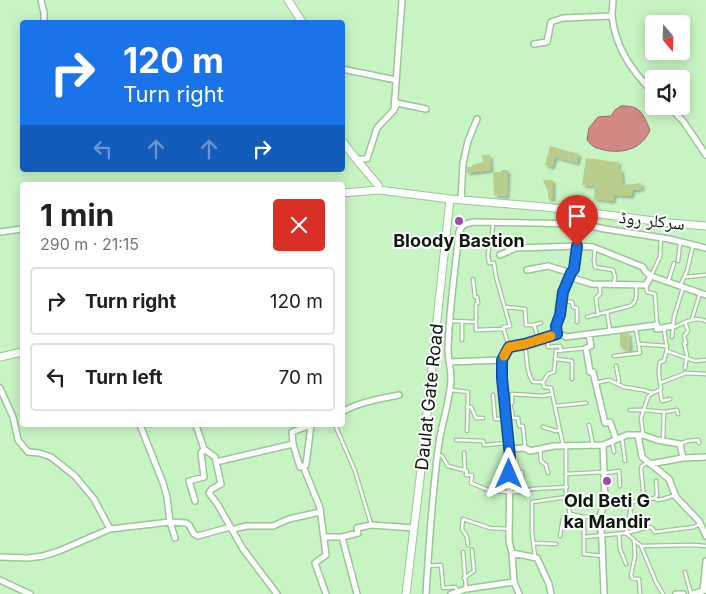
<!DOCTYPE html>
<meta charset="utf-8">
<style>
:root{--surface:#fff;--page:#f2f2f2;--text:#202124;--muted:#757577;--line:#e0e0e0}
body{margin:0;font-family:Inter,"Noto Naskh Arabic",sans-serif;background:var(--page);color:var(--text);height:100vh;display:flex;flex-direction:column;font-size:19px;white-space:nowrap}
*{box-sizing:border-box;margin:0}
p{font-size:16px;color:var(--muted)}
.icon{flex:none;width:28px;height:28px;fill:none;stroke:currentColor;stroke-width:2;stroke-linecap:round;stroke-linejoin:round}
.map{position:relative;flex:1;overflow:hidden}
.sheet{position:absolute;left:20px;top:182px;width:325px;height:245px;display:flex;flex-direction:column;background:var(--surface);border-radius:5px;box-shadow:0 2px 12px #0003}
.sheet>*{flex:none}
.hud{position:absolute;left:20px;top:20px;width:325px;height:152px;border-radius:5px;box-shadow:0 2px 12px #0003;background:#1a73e8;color:#fff;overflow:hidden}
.needle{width:32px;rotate:161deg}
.controls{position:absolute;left:645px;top:15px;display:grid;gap:10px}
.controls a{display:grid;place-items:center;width:45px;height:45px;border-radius:5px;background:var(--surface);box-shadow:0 2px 12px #0003;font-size:25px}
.pin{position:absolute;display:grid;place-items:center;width:42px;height:42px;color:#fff;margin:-51px -21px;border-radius:50% 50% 50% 0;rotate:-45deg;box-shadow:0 0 5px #0007}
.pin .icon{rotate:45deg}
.me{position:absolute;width:55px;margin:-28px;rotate:0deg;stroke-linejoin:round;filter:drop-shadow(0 0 4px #0008)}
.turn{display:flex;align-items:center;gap:18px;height:105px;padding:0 20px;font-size:22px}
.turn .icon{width:65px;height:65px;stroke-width:2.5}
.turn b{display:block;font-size:35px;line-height:42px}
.lanes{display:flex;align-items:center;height:48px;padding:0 20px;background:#0003;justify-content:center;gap:25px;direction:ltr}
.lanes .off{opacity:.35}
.round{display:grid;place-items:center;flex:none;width:52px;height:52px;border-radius:5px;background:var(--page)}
.headline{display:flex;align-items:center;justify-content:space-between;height:85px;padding:0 20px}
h1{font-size:30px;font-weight:700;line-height:38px}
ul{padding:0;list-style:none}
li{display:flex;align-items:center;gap:15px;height:68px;margin:0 10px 8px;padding:0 10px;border:2px solid var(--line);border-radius:5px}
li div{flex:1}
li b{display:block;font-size:19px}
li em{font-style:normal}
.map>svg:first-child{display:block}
</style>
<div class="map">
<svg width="706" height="594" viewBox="0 0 706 594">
<defs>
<filter id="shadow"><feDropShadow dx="2.5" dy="2.5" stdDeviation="1" flood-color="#0004"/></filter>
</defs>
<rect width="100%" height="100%" fill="#c8f4c4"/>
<path fill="#d28884" stroke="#96675f" d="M621 106C641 105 643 114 650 130 642 149 623 154 604 150 600 149 595 148 593 146 590 144 589 142 587 140L589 128 598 117 611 116 615 110Z"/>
<path fill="#b9ce8c" filter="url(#shadow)" d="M550 146 579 154 577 163 555 157 552 167 545 165Z
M482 155H490L491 170 467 173V167H472V165L483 162Z
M586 158 616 162 619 161 618 169H621L623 185 641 183 642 189 633 190 631 196 614 195 613 201 594 199 595 186 582 185Z
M501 170H508L507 196 494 195 493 172H501Z
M543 180H553V199H548V192Z
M629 333 630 351 625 352V347H620V334Z"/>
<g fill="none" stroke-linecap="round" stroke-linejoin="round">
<defs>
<path id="lane" d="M493 222 492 238 489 246 488 255 489 263H494L496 277 510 326 503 327 509 347
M595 249 594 260 595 267 613 270 615 277 614 283
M678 261 680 243
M571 273 574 269 577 246
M651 276 660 257 661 238
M685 277 706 275
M473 279 475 297H477L478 303 476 304V322
M668 282 674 263
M646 285 647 292 655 294 657 325
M680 286 687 271 693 245
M562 301 572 302 573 307 577 308V322
M505 307 525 309 526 325H533L541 323
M607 312 610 331
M598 315 596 298 600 294V284
M587 317 630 306C638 302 636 293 636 285
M692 319 700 293
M451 321 476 322V330L504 329
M534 325 538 338
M672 328C684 323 694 316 706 321
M672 337 674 317 683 288
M541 339 543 343 548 342V347L560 346 561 351
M462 340V321
M525 344C527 356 526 373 533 382H543L544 387 551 388 563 445
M639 344 667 346
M667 351 695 361 706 360
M614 356 640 353 636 329
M556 359 572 361V379
M616 366 619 381 617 384
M685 368 687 355 684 343H686L684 336 688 331 685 322
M543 382 548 374 554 372 556 351 586 348
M596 383 609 380 624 387 643 390 653 393
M660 383 686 373 706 374
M451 390 468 392 467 431
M660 390 662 401 670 399
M493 395 495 419H506
M510 403 513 418H518L519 426H523L525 448
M505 404 512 403V394L543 396 552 394
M555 406 586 403
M467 407H471L476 418H483
M630 410H644L664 412
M335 425 355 471 371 524
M589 425 593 445
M543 427 556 431 560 430
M643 434 641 418 648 397C651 392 657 392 661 389 660 380 657 372 660 362L664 361 667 349 664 329
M622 438 625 461
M663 439 664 412 677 410 678 414
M456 440 483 441 484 445 508 443
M612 442 614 452
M680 444 687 441 698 440 699 443
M566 446V494L570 514
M540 450 541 461 546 465 548 473
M464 453 465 470
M438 454 442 456 448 466 467 471 466 475H472L471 483 491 491 508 492H522L532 489 567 487
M605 473 619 471 620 486
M566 474 604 472
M522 492V472
M676 495 663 499 657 500 655 498 632 502 626 533 649 527 652 528 655 532 694 527 700 524
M655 498 657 495 656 481
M644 499 641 469 642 466 648 462
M631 513 634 521 636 531
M584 517V554L603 556
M619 534 620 549 626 564
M560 536 563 519 565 516 570 514 584 517 600 516
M584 537 626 533 641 546 694 545 706 546
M634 540 635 556 631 575 632 578 635 579H639L640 594
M534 543 556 544
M468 545 467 537 462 529 463 519 490 528 509 529
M641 546 656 582 663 594
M463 552 466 589
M535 557 532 532V502L567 497
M428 566 441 565 443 588 455 587 458 591
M685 572 691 594
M464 578 474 571 472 550"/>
<path id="street" d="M41 0 44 13V22
M613 0C613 5 612 11 612 16 615 46 632 72 654 93
M534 44 547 42 551 22 563 18 612 16
M342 69 396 80
M668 106 683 121 706 155
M394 110 402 0
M356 159H367L377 128 394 110 397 103 426 109
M461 200 463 163 468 141 477 119
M0 232 22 229
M500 255 516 248 577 246 593 247 643 267 645 271 651 276 706 295
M527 270 548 266 571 273 563 292 561 315 556 326 557 333
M570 277 592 284 646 285 651 276
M589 335 591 346 586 348 590 372H593L605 423 610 422 616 439
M502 360 509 347 525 344 557 333 566 337 657 325V329L672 326
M449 362 502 360V378L510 457 509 541 512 553 514 582 519 594
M0 388 13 417 18 440 28 452 39 453 51 457 75 476 94 499 110 529
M342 412C359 402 380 399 399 395
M140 425 163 483 167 497 170 522 175 538
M196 425 204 449 215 457 221 484 212 489 209 493 218 505 243 549 277 594
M311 425 306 465 300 467 293 444 292 432Z
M638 435 642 457 669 479 676 497 699 521 706 536
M603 445 605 501 600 516 602 543 604 594
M509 449 525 448 530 451 554 446 603 445 627 435H643L657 440 680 444 683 458 706 457
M216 462 293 444
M650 464 683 458
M303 466 320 508 326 555 315 563 326 594
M195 501 189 481 204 477 201 453 204 449
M232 530 238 528 247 526H273L289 519 320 512
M324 537H342L358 533 357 528 371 525 414 528
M342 537 357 594
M512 553 537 558 549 584 551 594
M0 557 28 558 43 556 59 551 110 529 170 522 186 523 189 525 194 534 198 536 230 527
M0 580 30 594
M703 591 706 561
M426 594C429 544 432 493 439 443 442 422 450 401 451 379 451 369 448 359 448 349 449 310 455 271 459 232 462 224 467 223 475 222L581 224 605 229 669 239 706 248
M451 594 466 589 514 582
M676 594H683
M692 594 706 590"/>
<path id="secondary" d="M288 0 302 22
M342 141 356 159 378 185 379 190
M342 193 379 190 450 199 545 207 670 223 706 226
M0 357 22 352
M406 594 420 478 450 199"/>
</defs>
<use href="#lane" stroke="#9bc597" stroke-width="5"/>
<use href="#street" stroke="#9bc597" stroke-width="8"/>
<use href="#secondary" stroke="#9bc597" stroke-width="9"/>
<use href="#lane" stroke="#fff" stroke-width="2.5"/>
<use href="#street" stroke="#fff" stroke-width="5"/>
<use href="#secondary" stroke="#fff" stroke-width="7"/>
</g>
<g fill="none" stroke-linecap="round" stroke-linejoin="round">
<defs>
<path id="route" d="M509 474 510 457 502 378V360L509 347 525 344 557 334 556 326 560 315 563 292 571 273 574 269 577 246"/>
</defs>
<use href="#route" stroke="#114b97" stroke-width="12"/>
<use href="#route" stroke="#1a73e8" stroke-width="9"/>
<path stroke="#f59e0b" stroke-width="9" d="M504 356 509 347 525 344 551 336"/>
</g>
<g fill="#a245af" stroke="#fff" stroke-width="2">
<circle cx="459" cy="221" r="5"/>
<circle cx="607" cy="481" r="5"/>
</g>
<g text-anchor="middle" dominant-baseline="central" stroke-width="4" stroke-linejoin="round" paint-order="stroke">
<g font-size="18" fill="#091a09" stroke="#fff">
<text transform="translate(652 220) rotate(6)">سرکلر روڈ</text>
<text transform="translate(429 397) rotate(-84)">Daulat Gate Road</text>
</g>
<g font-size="18" font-weight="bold" fill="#091a09" stroke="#fff">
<text x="459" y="240">Bloody Bastion</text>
<text x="607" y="500">Old Beti G<tspan x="607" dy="21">ka Mandir</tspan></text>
</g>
</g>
</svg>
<div class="controls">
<a><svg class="needle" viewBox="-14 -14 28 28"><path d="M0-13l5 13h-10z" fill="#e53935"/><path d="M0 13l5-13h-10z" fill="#757577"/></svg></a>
<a><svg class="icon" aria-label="sound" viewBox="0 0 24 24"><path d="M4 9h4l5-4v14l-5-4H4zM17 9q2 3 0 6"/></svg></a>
</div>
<div class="pin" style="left:577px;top:246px;background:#d93025"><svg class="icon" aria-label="arrive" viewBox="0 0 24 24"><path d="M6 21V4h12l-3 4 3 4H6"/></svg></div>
<svg class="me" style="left:509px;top:474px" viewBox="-20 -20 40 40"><path d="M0-17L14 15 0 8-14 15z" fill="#1a73e8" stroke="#fff" stroke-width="4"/></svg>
<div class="hud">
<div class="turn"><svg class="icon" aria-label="right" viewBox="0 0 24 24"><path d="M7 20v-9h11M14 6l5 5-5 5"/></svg><div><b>120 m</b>Turn right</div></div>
<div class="lanes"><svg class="icon off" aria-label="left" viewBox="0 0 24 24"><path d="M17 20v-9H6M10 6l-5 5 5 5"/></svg><svg class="icon off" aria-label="ahead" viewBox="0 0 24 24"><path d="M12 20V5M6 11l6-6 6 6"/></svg><svg class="icon off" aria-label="ahead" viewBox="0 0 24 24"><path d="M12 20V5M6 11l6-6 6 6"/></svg><svg class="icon" aria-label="right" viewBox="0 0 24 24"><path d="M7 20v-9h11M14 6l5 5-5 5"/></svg></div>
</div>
<section class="sheet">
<div class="headline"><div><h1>1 min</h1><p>290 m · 21:15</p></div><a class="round" style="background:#d93025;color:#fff"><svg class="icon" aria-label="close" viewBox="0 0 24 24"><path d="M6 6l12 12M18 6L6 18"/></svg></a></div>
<ul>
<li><svg class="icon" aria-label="right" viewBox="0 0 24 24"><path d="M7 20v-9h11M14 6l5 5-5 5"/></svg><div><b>Turn right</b></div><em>120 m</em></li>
<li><svg class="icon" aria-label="left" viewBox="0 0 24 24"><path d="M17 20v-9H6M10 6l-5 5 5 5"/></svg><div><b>Turn left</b></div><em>70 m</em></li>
</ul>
</section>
</div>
